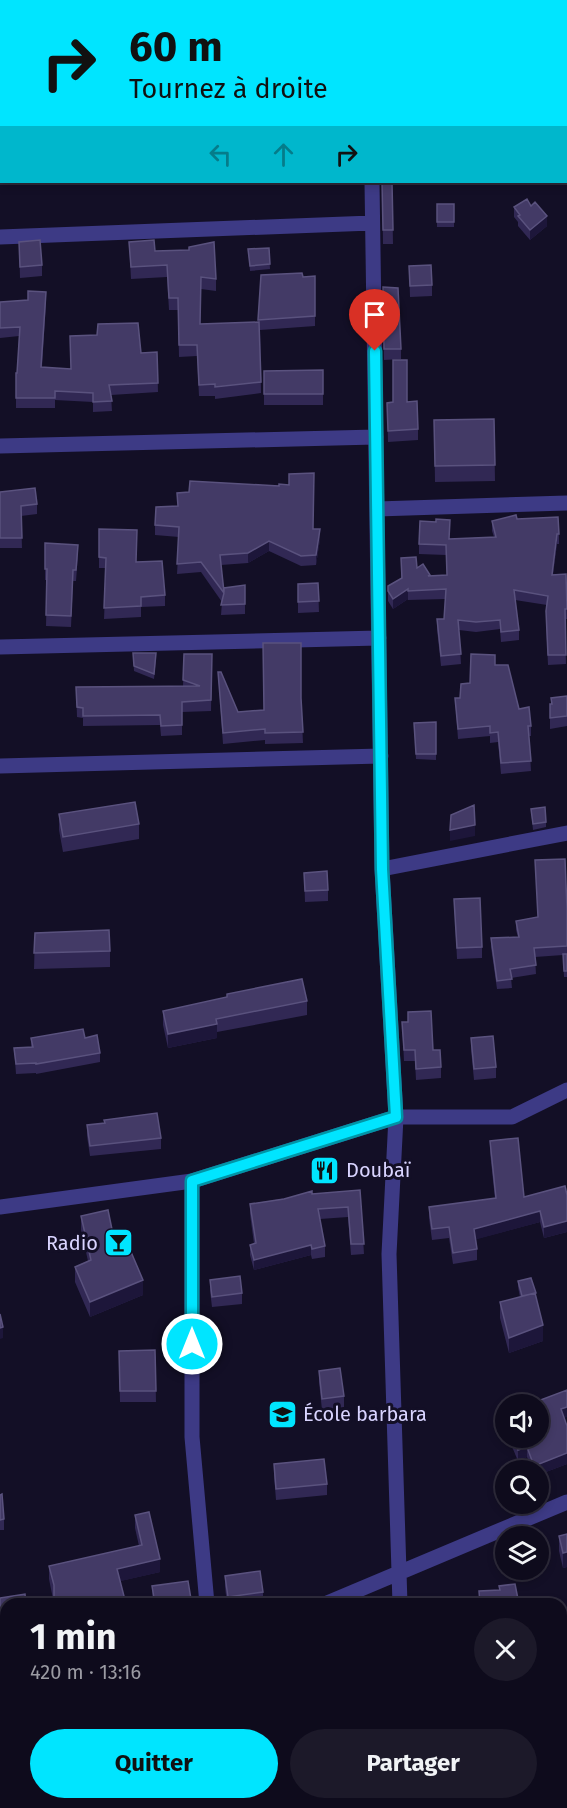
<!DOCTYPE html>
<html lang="fr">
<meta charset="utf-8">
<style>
:root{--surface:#0e0b1c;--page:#1c1929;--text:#f1f3f6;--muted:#9b9ba3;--line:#2e2b3b;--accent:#00e5ff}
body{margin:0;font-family:"Fira Sans",sans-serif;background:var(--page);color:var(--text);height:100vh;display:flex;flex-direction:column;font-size:22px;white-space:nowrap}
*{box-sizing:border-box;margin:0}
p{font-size:20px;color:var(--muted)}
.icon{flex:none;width:33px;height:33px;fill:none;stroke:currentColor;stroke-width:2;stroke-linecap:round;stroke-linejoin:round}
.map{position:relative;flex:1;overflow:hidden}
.side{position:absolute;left:0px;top:1598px;width:567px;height:212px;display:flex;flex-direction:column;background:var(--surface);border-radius:18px 18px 0 0;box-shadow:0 3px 9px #0003,0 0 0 2px var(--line)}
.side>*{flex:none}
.guide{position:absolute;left:0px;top:0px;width:567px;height:183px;box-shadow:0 3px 9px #0003,0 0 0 2px var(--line);background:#00e5ff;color:#111;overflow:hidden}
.fabs{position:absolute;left:495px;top:1394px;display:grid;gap:12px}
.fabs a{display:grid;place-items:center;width:54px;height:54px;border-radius:50%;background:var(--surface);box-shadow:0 3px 9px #0003,0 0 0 2px var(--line);font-size:30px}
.pin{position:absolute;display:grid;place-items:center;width:51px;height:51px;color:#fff;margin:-62px -26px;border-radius:50% 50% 50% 0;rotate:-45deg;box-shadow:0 0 6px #0007}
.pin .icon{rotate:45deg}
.me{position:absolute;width:66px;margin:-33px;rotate:0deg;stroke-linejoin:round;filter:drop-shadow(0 0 4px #0008)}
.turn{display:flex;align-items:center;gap:21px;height:126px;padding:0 30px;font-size:27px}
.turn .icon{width:78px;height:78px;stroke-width:2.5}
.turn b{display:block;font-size:42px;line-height:51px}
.lanes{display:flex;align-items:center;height:57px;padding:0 30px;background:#0003;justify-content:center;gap:30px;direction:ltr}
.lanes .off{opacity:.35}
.round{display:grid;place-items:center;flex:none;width:63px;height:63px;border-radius:32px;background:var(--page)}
.headline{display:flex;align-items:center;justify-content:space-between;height:102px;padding:0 30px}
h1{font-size:36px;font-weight:700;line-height:45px}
.cta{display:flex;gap:12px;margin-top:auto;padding:12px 30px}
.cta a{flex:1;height:69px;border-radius:36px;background:var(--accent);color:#111;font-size:24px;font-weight:700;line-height:69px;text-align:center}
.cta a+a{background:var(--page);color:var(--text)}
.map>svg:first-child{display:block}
</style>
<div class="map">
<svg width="567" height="1808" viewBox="0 0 567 1808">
<rect width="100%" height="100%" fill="#130f26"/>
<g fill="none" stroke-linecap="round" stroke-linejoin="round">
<path stroke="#3d3a85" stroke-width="15" d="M369 0V2
M500 2 502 0
M0 41H2
M372 182 382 869 396 1117 389 1254 400 1604
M0 237 372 223
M0 446 376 437
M377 509 567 503
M0 647 379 638
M0 766 381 756
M382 869 567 833
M192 1181V1437L207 1604
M0 1207 192 1181 396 1117H512L567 1090
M325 1604 567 1502
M0 1691 6 1690
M220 1803V1808
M414 1803 416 1808
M461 1803 467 1808
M397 1808 398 1803"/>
</g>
<path fill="#312854" d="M382 182H392L393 244H383Z
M437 204H454V227H437Z
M514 207 547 226 530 240 518 226V222L514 217Z
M19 242 42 265V276L20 278Z
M129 242 155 251 216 279V291L201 289 200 324 258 322 261 275 303 277 315 276V326L260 330 261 393 215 399V396H199L197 356 179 357 178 310H169L167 277 131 279Z
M269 248 270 269 250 271 248 249Z
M409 266 432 285V296L410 297Z
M383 287 401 349V359L384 360Z
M0 302H46L42 367 71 369 141 353 157 352 158 392 111 395 112 411 93 412V402L55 400V408H16V373H17L19 336 0 338Z
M323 370V405H264V371Z
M387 403 418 429V440L388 442Z
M494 419 495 481 435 482 434 420Z
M0 492 37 504V514L21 516 22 548H0Z
M517 519 559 534V544H557L553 574H566L567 619H565L566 664 548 665 546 621 547 605 515 600 519 630V640L501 642 500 629 476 632 459 630 461 664 441 666 437 629V619H444L445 599 408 600V599L393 609 388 601V586L401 578V558L430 576 447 575 446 555 419 554V544L449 539 494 537 492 531V521Z
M155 525 313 529 320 539 316 565 301 566 269 551 248 563 221 565 224 592 245 585V614L221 615 222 602 201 572 177 574 179 537 155 535Z
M99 529 136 562 165 595V606L141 607V617L104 619 106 568H99Z
M45 543 78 555 76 581H73L71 627 46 626 47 580H45Z
M318 583 319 612 298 613V584Z
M133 653 156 658 154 679 134 671Z
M184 654H212L211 711 182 712V735L161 736 160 725 83 726V718L77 717 76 687 183 686Z
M495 665 519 709 531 726V736H529L531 771 501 774 498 742 490 743V736L458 739 455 698H460L470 683Z
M218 672 238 712 264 710 301 699 303 743 265 744V740L223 744Z
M567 696V726L550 729V704H551V698Z
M436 722V760L416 759 414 723Z
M531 809 546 822V827L533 830Z
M59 814 139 824V839L63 852 59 830Z
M304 873 328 890V901L305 902Z
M454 899 482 947V958L457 959Z
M567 909V977H564L563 955 535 957 536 974 511 978 512 988 497 989 491 947V938L518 937 516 930V921L537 917Z
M35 933 110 951V967L34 969Z
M227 994 307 1001V1015L217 1032V1038L168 1048 163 1025V1011L227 998Z
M402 1022 433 1050 441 1067V1078L416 1080 415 1061H404Z
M31 1038H85L100 1053V1062L36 1074V1073L16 1074 14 1048 31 1047Z
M471 1038 496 1067V1078L474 1080 471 1049Z
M104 1120 161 1138V1149L90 1156 87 1136V1125L104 1123Z
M490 1141 524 1197 567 1195V1232L544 1238 540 1222 476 1239 477 1249V1260L453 1264 449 1238 432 1240 429 1218V1207L495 1199 490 1152Z
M360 1190 364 1254 351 1255 348 1217 320 1219 325 1246V1257L312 1259 311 1255 254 1270 250 1255V1245L254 1244 250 1214V1204L312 1194Z
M81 1216 116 1249 143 1295 90 1317 75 1282V1267L88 1261 81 1230Z
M210 1280 242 1293V1304L212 1307 210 1291Z
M518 1281 536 1298 543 1341 509 1353 500 1318V1302L520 1297 518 1287Z
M155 1350 156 1402H120L119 1351Z
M319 1371 344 1396V1407L322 1410 319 1382Z
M506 1413V1432L503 1425V1414Z
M564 1418 567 1464 538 1475V1470H532L527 1457 518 1461 508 1437H538Z
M274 1464 327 1484V1495L276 1500 274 1475Z
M0 1495 4 1519V1530H0Z
M135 1515 160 1572 120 1581 125 1604H54L49 1579V1566L139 1546 135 1528Z
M567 1534V1567L563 1568 559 1551V1536Z
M225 1576 263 1592V1603L227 1604 225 1587Z
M152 1586 191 1599V1604H153Z
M0 1598 6 1604V1632L0 1633V1645Z
M567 1644V1677L561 1678V1645Z
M567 1784V1808H545V1803H561Z"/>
<path fill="#1d163a" d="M408 0H430L427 2H408Z
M478 0H488L485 2H475Z
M547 216V226L530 240V230Z
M320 529V539L316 565V555Z
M557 534V544L552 584V575Z
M269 541V551L248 563V553Z
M408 589V599L393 609V599Z
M475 825V836L450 841V830Z
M217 1024V1038L168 1048V1034Z
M540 1211V1222L474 1240V1229Z
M567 1221V1232L544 1238V1227Z
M311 1245V1255L254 1270V1260Z
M143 1280V1295L90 1317V1302Z
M543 1325V1341L509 1353V1338Z
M3 1327V1338L0 1339V1328Z
M567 1407V1417L561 1419V1409Z
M527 1447V1457L518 1461V1450Z
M567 1453V1464L538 1475V1470H534V1466Z
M567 1552V1567L563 1568V1553Z
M160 1559V1572L117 1582V1569Z
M125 1600V1604H113Z"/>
<path fill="#433a66" stroke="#5a527e" stroke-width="1.5" d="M319 0H336V2H320Z
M466 0H478L475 2H467Z
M382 182H392L393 230H383Z
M527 199 531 206 535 202 547 216 530 230 518 216 520 215 514 207Z
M437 204H454V222H437Z
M40 240 42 265 20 267 19 242Z
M154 240 155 251 189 250V247L214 242 216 279 201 277 200 324 259 322 261 382 215 387V384L199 385 197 345H179L178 298H169L167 265 131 267 129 242Z
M269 248 270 264 250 266 248 249Z
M431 265 432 285 410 286 409 266Z
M302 273 303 277 315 276V316L258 320 261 275Z
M383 287 398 288 401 349H384Z
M28 291 46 292 41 367 71 369 70 336 97 335 98 324 138 323 141 353 157 352 158 383 109 385 112 401 93 402V393L55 391V398H16V373H17L20 327 0 328V302L28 300Z
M393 360H407V402L417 401 418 429 388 431 387 403 393 402Z
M323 370V394H264V371Z
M494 419 495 465 435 466 434 420Z
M314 473 313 529H320L316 555 301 556 269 541 248 553 220 555 224 592V588L245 585V604L221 605 224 593 201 562 177 564 179 527 155 525 156 507 178 506 177 493 189 492 190 481 279 486V484L289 485V474Z
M35 488 37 504 21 506 22 538H0V492Z
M516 515 517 519 558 517 559 534H557L552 575 566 574 567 609H565L566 655H548L546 611 548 596 514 590 519 630 501 632 500 620 476 622 458 620 461 654 441 656 437 619H444L446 589 408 591V589L393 599 388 591V586L402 578 401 558 416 557 417 568 423 564 430 575 428 576 447 575 446 545 419 544 420 521 436 522V519L450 520 449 539 496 537 492 521Z
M99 529 137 530 136 562 162 561 165 595 141 597V606L104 608 106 558 99 557Z
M45 543 78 545 76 570H73L71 616 46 615 47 569H45Z
M318 583 319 601 298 602V584Z
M263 643H301V698L303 732 265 733V729L223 733 218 672H221L238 712 264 710Z
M133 653H156L154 674 134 666Z
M184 654H212L211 700 182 702V725L161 726 160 715 83 716V708L77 707 76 687 200 686 183 680Z
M471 654 495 655V665H508L519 709 529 707 531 726H528L531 761 501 763 498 732 490 733V726L458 729 455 698H460L461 684 470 683Z
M567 696V716L550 718V704H552L551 698Z
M436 722V754H416L414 723Z
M135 802 139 824 63 837 59 814Z
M474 805 475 825 450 830 451 815Z
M545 807 546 822 533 824 531 809Z
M565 859 567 909V946L534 948 536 965 510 969 512 979 497 981 491 938 519 937 516 921 538 917 535 860Z
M327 871 328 890 305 891 304 873Z
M480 898 482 947 457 948 454 899Z
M109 930 110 951 34 953 35 933Z
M563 954H567V971H564Z
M302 979 307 1001 216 1019 217 1024 168 1034 163 1011 227 997V994Z
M431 1011 433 1050H440L441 1067 416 1069 415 1050H404L402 1022H408V1012Z
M83 1029 85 1038 97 1035 100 1053 36 1064V1063L16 1064 14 1048 33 1047 31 1038Z
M493 1036 496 1067 474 1069 471 1038Z
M157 1113 161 1138 90 1146 87 1125 105 1123 104 1120Z
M518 1138 524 1197 565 1186 567 1195V1221L544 1227 540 1211 474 1229 477 1249 453 1253 449 1227 432 1229 429 1207 496 1198 490 1141Z
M360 1190 364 1244H351L348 1207 318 1209 325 1246 312 1249 311 1245 254 1260 250 1245 256 1243 250 1204 284 1199 312 1191V1194Z
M108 1210 116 1249 128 1245 143 1280 90 1302 75 1267 91 1260 81 1216Z
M240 1276 242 1293 212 1297 210 1280Z
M531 1278 536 1293 522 1296 518 1281Z
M535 1293 543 1325 509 1338 500 1302Z
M0 1314 3 1327 0 1328Z
M155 1350 156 1391H120L119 1351Z
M340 1368 344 1396 322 1399 319 1371Z
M567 1390V1407L561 1409 567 1426V1453L534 1466 527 1447 518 1450 512 1437H538V1404H530Z
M324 1459 327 1484 276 1489 274 1464Z
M2 1494 4 1519 0 1520V1495Z
M149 1512 160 1559 117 1569 125 1600 113 1604H54V1585L49 1566 142 1545 135 1515Z
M567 1534V1552L563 1553 559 1536Z
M260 1571 263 1592 228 1597 225 1576Z
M188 1581 191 1599 166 1604H155L152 1586Z
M515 1584 519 1604H480L479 1591 500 1590 499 1586Z
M25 1594 26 1604H6V1617L0 1618V1598Z
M567 1644V1667L561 1668V1645Z
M567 1784V1806L546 1808V1803H561V1785Z
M6 1797V1803H37V1808H0V1798Z"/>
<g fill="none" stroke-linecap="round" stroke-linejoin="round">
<defs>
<path id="route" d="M192 1344V1181L396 1117 382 869 375 351"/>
</defs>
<use href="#route" stroke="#0095a6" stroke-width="15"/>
<use href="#route" stroke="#00e5ff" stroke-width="10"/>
</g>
<defs>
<symbol id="restaurant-square" viewBox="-11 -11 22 22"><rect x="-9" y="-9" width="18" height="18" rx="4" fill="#00e5ff" stroke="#130f26"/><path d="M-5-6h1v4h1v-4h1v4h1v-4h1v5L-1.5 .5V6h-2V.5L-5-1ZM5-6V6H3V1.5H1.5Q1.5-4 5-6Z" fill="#111"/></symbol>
<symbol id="bar-square" viewBox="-11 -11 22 22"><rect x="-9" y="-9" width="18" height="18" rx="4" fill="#00e5ff" stroke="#130f26"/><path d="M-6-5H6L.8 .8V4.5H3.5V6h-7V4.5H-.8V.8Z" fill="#111"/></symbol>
<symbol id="school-square" viewBox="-11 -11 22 22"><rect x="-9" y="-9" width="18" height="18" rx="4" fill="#00e5ff" stroke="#130f26"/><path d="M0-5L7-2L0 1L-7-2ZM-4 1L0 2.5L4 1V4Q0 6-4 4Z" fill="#111"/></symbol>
</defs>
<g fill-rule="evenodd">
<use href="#restaurant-square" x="308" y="1154" width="33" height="33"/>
<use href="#bar-square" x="102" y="1226" width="33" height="33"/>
<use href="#school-square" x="266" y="1398" width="33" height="33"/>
</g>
<g text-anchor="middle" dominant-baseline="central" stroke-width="6" stroke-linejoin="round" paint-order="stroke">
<g font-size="20" fill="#d9d4ff" stroke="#130f26" text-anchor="start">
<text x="346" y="1170">Doubaï</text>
<text x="98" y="1243" text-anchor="end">Radio</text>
<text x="303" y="1414">École barbara</text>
</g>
</g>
</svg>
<div class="fabs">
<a><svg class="icon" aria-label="sound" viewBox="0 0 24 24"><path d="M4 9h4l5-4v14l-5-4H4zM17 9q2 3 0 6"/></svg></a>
<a><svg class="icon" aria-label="search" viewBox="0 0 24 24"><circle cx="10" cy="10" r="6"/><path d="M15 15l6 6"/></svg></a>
<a><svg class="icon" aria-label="layers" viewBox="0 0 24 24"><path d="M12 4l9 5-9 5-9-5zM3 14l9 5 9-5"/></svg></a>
</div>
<div class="pin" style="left:375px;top:351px;background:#d93025"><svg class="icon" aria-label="arrive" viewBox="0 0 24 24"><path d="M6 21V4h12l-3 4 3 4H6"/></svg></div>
<svg class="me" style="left:192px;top:1344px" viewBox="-20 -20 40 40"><circle r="17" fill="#00e5ff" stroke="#fff" stroke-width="3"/><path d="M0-11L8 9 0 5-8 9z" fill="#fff"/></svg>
<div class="guide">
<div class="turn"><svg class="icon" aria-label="right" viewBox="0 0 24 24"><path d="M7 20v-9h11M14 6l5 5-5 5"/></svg><div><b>60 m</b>Tournez à droite</div></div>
<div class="lanes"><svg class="icon off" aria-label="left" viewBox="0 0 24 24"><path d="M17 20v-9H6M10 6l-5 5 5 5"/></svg><svg class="icon off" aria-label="ahead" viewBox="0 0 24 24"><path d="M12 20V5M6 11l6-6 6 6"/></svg><svg class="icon" aria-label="right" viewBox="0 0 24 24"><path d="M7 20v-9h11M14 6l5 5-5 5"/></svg></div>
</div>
<section class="side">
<div class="headline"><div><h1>1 min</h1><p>420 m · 13:16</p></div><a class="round"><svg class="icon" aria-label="close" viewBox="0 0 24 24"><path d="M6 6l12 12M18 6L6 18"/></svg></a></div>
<div class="cta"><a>Quitter</a><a>Partager</a></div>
</section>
</div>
